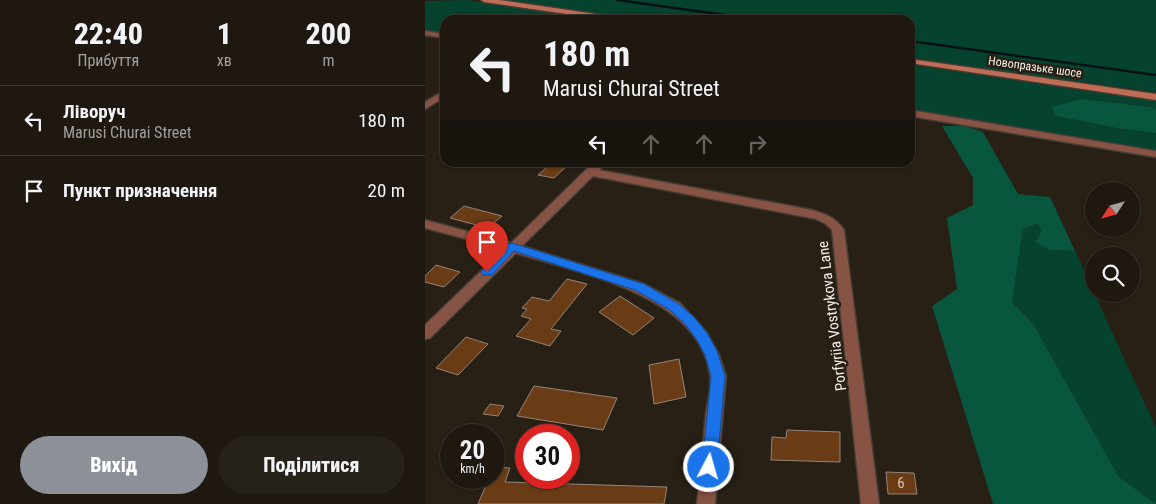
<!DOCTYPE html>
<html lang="uk">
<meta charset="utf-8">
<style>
:root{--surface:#1e1810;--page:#262119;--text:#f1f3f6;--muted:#a1a09f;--line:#3c3730;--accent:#8c9099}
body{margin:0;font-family:"Roboto Condensed",sans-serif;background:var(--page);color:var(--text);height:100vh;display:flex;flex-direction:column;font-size:19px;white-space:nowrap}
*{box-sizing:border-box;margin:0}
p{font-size:16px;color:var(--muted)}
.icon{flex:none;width:28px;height:28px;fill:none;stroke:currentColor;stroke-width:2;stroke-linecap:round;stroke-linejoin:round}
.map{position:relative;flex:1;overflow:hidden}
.details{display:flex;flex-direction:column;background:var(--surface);width:425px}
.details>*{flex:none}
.banner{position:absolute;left:15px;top:15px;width:475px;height:152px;border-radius:15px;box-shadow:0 1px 4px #0004,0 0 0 1px var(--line);background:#1e1810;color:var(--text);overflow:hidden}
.needle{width:32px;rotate:234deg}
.controls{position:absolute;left:660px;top:182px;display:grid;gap:10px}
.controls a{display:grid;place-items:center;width:55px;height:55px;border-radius:50%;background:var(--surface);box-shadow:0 1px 4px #0004,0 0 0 1px var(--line);font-size:25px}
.speed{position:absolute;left:15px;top:424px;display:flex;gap:10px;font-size:25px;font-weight:700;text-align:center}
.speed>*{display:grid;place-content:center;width:65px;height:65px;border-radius:50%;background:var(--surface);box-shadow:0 1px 4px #0004,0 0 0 1px var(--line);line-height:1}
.speed small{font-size:12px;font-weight:400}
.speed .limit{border:8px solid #d22;background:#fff;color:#111}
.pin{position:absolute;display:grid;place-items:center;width:42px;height:42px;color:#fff;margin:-51px -21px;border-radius:50% 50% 50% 0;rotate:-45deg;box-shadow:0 0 5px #0007}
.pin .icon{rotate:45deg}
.me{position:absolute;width:55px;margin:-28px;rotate:6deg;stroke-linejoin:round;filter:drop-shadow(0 0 4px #0008)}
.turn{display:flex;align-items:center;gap:18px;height:105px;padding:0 20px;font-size:22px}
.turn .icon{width:65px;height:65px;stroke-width:2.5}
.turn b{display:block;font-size:35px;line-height:42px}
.lanes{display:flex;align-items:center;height:48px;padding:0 20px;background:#0003;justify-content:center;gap:25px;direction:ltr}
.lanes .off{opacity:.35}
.eta{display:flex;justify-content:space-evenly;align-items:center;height:85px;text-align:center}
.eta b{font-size:30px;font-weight:800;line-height:35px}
.primary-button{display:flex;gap:10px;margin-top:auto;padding:10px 20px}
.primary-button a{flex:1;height:58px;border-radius:30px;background:var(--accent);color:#fff;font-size:20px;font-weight:800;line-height:58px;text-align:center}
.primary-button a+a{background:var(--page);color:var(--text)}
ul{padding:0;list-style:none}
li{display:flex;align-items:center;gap:15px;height:70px;padding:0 20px;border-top:1px solid var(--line)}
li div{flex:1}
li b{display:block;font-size:19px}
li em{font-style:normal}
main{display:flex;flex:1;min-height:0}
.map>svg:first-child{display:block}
</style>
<main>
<section class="details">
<div class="eta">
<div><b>22:40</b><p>Прибуття</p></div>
<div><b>1</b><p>хв</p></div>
<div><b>200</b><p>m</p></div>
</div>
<ul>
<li><svg class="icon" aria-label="left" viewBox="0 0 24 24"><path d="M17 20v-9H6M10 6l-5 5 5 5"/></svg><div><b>Ліворуч</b><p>Marusi Churai Street</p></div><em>180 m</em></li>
<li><svg class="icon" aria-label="arrive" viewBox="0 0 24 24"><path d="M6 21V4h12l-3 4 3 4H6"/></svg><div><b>Пункт призначення</b></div><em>20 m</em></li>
</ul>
<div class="primary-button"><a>Вихід</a><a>Поділитися</a></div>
</section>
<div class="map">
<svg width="731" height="504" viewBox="0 0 731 504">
<rect width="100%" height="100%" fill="#282015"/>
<path fill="#05432f" d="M43 0 178 20H20V35L0 31V1Z
M81 0H731V92L485 58V20H223Z
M485 65 731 101V110L726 107 657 99 631 116 692 128 731 133V153L485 111Z
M613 224 616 231 612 242 625 250 650 251 731 428V504L694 477 607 322 587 302 598 229Z"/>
<path fill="#08563d" d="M657 99 726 107 731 110V133L692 128 631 116 627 107Z
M517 126H541L558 132 593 194 625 197 650 251 625 250 611 242 616 231 613 224 598 229 587 302 607 322 694 477 731 504H568L507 306 532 289 522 218 548 205V178Z"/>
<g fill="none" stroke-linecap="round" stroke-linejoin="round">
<path stroke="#051214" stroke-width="2.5" d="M192 0 336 20
M485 41 731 75"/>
</g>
<path fill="#6a3c16" stroke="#93847b" d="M128 162H146L129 178 113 175Z
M39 206 77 216 63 228 25 218Z
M11 265 35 272 19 287 0 282V276Z
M142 279 162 284 126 329 136 331 125 346 91 336 106 319 96 316 102 309 97 308 107 297 124 301Z
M195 296 229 318 208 335 174 312Z
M41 337 63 344 33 375 11 368Z
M254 359 261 397 229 404 224 365Z
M109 386 192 398 178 430 92 416Z
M65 404 79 406 73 416 58 414Z
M362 430 415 432V462L346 460 347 437 361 438Z
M69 467 85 468 80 482 242 487 239 504H53L64 478H69Z
M461 472 489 473 492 494H463Z"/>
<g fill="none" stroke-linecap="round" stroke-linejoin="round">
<defs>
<path id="street" d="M0 31 20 34V38L0 35Z
M20 90V97L0 109V102Z
M485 110 731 151V157L485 116Z
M169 162H181L174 170 387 210C401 214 411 218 419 230L454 504H436L407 230 401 224 391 219 168 176 97 246 219 284 255 303 282 333 294 355 301 376 290 504H272C275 474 278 444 281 413 283 401 287 387 285 375 276 295 153 273 91 253L5 338 0 339V325L79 249 0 228V220L86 243Z"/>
<path id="secondary" d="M56 0H74L198 18 202 20H183L59 2Z
M485 59 731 94V100L485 63Z"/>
</defs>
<use href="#street" stroke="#453d33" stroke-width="3"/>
<use href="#secondary" stroke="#453d33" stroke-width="3"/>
<use href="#street" fill="#875345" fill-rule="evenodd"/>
<use href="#secondary" fill="#c06d58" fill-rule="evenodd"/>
</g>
<path fill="#1a73e8" stroke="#114b97" d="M87 243 219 284 254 304 269 317 282 333 292 351 300 376 292 467 290 473 284 475 279 473 277 467 286 376 280 355 272 340 260 324 245 310 210 290 89 251 67 275H58L56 272 58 269 83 244Z"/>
<g text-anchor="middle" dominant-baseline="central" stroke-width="5" stroke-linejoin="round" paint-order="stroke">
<g font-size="12" fill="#f4efe8" stroke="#282015">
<text transform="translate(610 67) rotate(8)">Новопразьке шосе</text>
</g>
<g font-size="15" fill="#f4efe8" stroke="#282015">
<text transform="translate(407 316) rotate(-97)">Porfyriia Vostrykova Lane</text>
</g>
<g font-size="15" fill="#d2c2b4">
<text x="476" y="483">6</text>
</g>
</g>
</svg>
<div class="controls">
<a><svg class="needle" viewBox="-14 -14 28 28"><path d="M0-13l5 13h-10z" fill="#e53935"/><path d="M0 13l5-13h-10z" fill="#a1a09f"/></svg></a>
<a><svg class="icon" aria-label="search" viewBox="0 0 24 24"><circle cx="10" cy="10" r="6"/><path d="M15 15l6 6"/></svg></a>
</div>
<div class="speed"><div>20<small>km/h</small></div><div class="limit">30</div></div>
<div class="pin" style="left:62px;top:272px;background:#d93025"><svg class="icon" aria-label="arrive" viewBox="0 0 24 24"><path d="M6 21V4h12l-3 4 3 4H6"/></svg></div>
<svg class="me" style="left:284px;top:467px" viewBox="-20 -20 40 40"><circle r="17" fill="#1a73e8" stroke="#fff" stroke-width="3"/><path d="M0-11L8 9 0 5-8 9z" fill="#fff"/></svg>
<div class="banner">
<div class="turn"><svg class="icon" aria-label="left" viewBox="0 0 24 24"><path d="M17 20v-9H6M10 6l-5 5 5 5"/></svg><div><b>180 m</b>Marusi Churai Street</div></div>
<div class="lanes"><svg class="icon" aria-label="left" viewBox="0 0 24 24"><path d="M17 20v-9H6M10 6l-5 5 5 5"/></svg><svg class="icon off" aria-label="ahead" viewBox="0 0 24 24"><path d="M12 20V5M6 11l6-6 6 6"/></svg><svg class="icon off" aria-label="ahead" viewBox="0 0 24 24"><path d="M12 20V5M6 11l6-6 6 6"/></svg><svg class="icon off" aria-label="right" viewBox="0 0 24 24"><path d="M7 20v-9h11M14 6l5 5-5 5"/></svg></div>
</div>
</div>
</main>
